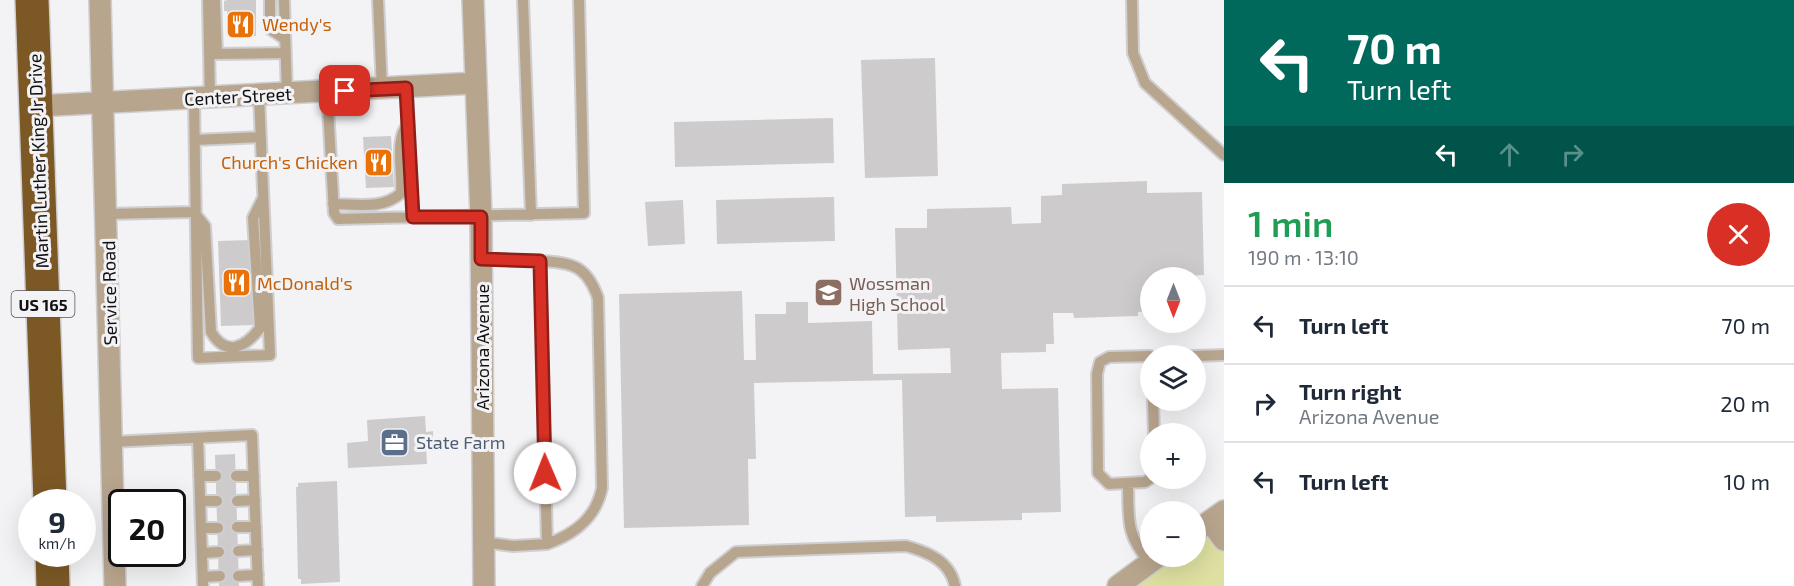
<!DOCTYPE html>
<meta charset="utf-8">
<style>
:root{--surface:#fff;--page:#f6f6f7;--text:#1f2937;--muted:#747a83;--line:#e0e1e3}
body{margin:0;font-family:"Exo 2",sans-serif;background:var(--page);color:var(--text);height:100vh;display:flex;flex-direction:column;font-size:22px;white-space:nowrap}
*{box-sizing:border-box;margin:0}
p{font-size:20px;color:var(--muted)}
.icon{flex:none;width:33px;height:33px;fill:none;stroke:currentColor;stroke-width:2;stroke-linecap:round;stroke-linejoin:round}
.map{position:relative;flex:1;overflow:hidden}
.panel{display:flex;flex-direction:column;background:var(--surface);width:570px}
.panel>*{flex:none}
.banner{background:#00695c;color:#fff;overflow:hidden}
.needle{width:39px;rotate:180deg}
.tools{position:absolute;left:1140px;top:267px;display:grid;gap:12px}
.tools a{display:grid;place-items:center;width:66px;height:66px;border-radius:50%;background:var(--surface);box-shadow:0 6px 24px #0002;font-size:30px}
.speed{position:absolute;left:18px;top:489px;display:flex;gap:12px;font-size:30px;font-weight:700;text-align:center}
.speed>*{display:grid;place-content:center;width:78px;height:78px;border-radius:50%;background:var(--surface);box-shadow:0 6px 24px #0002;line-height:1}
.speed small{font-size:15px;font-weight:400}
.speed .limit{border:3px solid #111;border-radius:9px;background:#fff;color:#111}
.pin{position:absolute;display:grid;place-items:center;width:51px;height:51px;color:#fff;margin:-26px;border-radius:12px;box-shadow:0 3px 9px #0006}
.me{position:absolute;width:66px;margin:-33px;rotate:359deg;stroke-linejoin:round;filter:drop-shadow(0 0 4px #0008)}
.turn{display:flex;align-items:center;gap:21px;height:126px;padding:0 24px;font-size:27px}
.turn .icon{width:78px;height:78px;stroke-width:2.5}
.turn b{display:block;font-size:42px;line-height:51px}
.lanes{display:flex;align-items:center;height:57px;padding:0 24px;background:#0003;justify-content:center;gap:30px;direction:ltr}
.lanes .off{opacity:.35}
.round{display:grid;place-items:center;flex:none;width:63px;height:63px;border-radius:32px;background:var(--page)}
.overview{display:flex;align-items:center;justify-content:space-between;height:102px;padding:0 24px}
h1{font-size:36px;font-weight:600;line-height:45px;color:#1e9e55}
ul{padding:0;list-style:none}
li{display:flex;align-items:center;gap:18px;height:78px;padding:0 24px;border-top:2px solid var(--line)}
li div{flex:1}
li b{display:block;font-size:22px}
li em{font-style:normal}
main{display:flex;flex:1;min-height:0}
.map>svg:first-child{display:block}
</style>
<main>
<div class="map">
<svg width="1224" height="586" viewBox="0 0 1224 586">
<rect width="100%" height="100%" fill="#f3f2f5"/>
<path fill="#dde0a0" d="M1224 511V586H1118L1159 557 1196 556V531Z"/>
<path fill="#cecbcd" d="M227 0H256V36H227V11H224V1Z
M935 58 938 176 865 178 861 60Z
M833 118 834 163 675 167 674 122Z
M391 136 394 187 366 188 363 137Z
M1147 181V193L1202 192 1204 275 1150 278V311L1138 312V316L1074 318 1073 313H1053L1054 344H1046V352L1001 353 1002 389 1058 388 1061 512 1022 513V520L936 522V516L905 517 902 380 754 383 756 459H748L749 525 624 528 619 294 742 291 744 360H756L755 314H786V302H808V323L872 321 873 374 951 373 950 348 898 350 895 228H927V209L1011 207 1012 224 1041 223V196L1062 195V184Z
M834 197 835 241 717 244 716 200Z
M683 200 685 244 648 246 645 202Z
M252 240 255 325 221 326 218 241Z
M425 416 426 432 433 431V447L426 448 427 464 348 468 347 443 368 441 367 420Z
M235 454 239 586H219L215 455Z
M337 481 340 582 301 584V579H298L296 487H298V483Z"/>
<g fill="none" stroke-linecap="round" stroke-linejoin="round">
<defs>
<path id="service" d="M208 0 210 98
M215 0 217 54
M270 0V29L285 39
M284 0 287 94
M378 0 382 89
M523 0 531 215
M1132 0 1133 53 1145 83 1224 155
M209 54 285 53
M407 88 413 217
M327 91 334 213 338 219 584 213 579 0
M194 98 198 358 270 355 259 95
M195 140 260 137
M333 204C356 204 383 210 401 193 403 174 394 138 408 125
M194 212 205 226 211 332C226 357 245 348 260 328L253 218 262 200
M107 214 194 212
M481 259 540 261 547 544 513 546 483 542
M540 261C572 262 587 266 598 298L602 488C596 518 575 534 547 544
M1150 356 1109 357 1100 362 1097 374 1098 473 1109 484 1145 482 1151 478
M1193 356 1224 355
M1153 400 1154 434
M198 438 203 586
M112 442 252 435 258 586
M199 476H216
M236 476H254
M1128 483C1129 520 1125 533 1150 563
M200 501H217
M237 501 255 500
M237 527H256
M201 528H218
M238 551 257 550
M202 553 219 552
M238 576 258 575
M203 577 220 576
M702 586 710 573 736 552 906 546C928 552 950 561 955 586"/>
<path id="minor" d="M100 0 115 586
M473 0 481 217 484 586
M36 106 476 83
M1210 521 1224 540
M1196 531 1224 511
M1118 586 1159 556"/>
<path id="trunk" d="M32 0 50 502
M52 554 53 586"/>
</defs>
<use href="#service" stroke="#cfced1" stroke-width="14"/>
<use href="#minor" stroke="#cfced1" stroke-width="24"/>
<use href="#trunk" stroke="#cfced1" stroke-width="36"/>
<use href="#service" stroke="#b8a58e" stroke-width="10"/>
<use href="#minor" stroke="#b8a58e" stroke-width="21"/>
<use href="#trunk" stroke="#7c5825" stroke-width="33"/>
</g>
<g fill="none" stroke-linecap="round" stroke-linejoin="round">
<defs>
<path id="route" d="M345 91 406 88 413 217H481V259L540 261 545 473"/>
</defs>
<use href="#route" stroke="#8d1f18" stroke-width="15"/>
<use href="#route" stroke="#d93025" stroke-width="10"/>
</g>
<defs>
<symbol id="restaurant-square" viewBox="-11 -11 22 22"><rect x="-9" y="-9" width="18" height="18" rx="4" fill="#e8710a" stroke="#f3f2f5"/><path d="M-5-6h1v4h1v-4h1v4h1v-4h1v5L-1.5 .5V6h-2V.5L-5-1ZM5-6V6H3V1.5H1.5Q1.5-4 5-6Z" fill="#fff"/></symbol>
<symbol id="school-square" viewBox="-11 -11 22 22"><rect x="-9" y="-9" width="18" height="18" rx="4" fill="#8d6e63" stroke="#f3f2f5"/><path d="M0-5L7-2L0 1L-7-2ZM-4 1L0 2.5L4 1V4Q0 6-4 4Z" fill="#fff"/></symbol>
<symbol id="office-square" viewBox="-11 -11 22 22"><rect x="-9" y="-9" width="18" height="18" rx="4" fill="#5c6f8a" stroke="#f3f2f5"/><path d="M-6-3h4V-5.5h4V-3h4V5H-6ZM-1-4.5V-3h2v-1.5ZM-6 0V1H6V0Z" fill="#fff"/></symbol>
</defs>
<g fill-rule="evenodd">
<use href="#restaurant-square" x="224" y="8" width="33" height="33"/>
<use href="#restaurant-square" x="362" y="146" width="33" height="33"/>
<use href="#restaurant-square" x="220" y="266" width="33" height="33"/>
<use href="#school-square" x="812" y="276" width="33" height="33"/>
<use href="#office-square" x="378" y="426" width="33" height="33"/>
</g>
<g text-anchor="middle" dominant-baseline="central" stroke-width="6" stroke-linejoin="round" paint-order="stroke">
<rect fill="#f3f2f5" stroke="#565456" stroke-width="1.5" x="11.5" y="291" width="63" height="26" rx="4.5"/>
<g font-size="16" font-weight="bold" fill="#121112">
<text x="43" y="304">US 165</text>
</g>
<g font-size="18" fill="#c56008" stroke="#f3f2f5" text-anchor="start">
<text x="262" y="24">Wendy's</text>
<text x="358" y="162" text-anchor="end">Church's Chicken</text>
<text x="257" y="283">McDonald's</text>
</g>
<g font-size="18" fill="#121112" stroke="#f3f2f5">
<text transform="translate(238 96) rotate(-3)">Center Street</text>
<text transform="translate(38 161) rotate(-92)">Martin Luther King Jr Drive</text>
<text transform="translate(109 293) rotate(-91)">Service Road</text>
<text transform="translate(482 347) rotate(-90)">Arizona Avenue</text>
</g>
<g font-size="18" fill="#785e54" stroke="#f3f2f5" text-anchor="start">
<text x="849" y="283">Wossman<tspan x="849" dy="21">High School</tspan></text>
</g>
<g font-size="18" fill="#4e5e75" stroke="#f3f2f5" text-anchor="start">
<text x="416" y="442">State Farm</text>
</g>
</g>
</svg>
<div class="tools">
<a><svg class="needle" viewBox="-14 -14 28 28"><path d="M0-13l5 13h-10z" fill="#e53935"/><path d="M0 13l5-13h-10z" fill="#747a83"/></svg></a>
<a><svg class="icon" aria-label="layers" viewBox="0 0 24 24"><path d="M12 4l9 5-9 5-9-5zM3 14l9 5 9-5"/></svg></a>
<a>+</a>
<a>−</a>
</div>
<div class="speed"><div>9<small>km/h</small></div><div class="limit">20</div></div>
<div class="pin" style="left:345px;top:91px;background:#d93025"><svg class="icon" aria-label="arrive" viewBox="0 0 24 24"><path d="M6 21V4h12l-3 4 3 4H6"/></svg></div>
<svg class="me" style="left:545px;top:473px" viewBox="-20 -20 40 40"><circle r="19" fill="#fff"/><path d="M0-13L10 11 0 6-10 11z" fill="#d93025"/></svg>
</div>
<section class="panel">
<div class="banner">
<div class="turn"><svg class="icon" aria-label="left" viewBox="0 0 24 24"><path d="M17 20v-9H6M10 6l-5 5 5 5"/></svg><div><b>70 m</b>Turn left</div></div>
<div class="lanes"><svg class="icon" aria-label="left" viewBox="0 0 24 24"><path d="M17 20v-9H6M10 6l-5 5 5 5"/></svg><svg class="icon off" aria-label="ahead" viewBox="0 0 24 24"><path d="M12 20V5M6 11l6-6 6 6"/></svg><svg class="icon off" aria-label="right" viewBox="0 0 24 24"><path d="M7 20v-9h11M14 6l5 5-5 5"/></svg></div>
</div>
<div class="overview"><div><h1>1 min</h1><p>190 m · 13:10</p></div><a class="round" style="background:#d93025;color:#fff"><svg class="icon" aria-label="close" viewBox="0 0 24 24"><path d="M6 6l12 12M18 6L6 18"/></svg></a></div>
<ul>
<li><svg class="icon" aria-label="left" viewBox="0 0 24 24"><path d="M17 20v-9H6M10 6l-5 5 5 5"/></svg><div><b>Turn left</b></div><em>70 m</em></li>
<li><svg class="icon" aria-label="right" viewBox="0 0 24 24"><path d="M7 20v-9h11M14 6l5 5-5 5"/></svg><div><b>Turn right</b><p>Arizona Avenue</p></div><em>20 m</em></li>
<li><svg class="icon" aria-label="left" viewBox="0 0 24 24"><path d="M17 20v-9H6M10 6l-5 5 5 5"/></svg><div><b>Turn left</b></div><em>10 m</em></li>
</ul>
</section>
</main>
